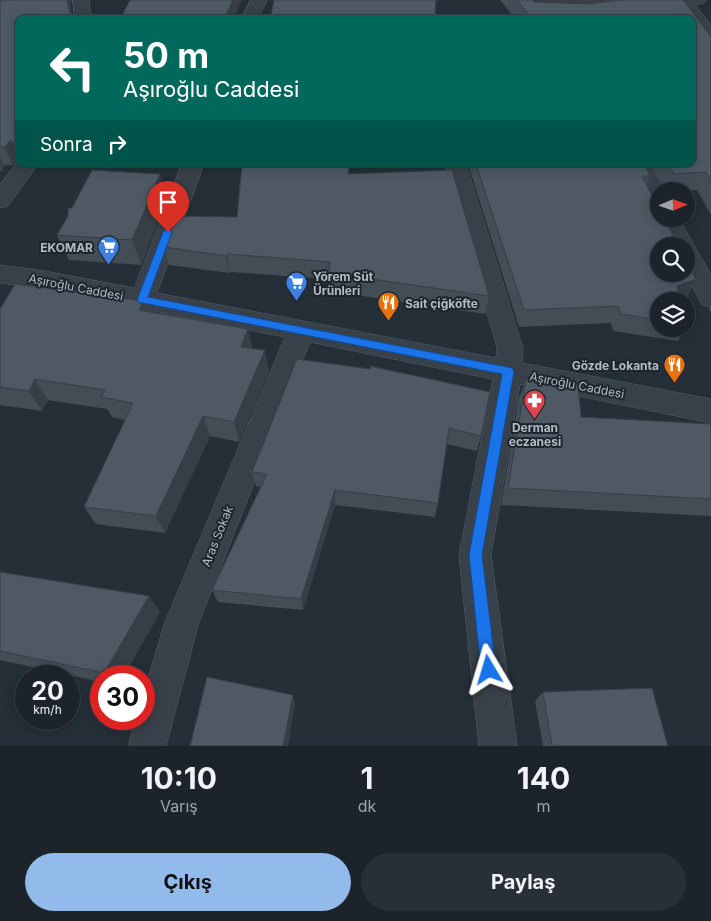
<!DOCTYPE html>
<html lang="tr">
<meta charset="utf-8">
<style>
:root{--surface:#1c232a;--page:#292f36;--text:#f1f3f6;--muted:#a0a4a8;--line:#3a4047;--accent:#92bbeb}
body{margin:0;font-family:Inter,sans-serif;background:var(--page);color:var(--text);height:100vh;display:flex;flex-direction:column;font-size:19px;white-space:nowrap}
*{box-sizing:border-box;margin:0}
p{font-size:16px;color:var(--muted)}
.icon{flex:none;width:28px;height:28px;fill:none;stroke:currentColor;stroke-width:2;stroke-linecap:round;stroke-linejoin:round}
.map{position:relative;height:746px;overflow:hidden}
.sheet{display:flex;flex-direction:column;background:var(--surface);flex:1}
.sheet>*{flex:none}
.top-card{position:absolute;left:15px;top:15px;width:681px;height:152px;border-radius:10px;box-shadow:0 2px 12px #0003,0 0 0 1px var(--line);background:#00695c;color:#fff;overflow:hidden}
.needle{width:32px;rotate:88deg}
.buttons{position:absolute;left:650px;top:182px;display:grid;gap:10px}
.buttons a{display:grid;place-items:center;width:45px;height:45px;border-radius:50%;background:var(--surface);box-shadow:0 2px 12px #0003,0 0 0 1px var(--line);font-size:25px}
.speed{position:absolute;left:15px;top:665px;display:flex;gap:10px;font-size:25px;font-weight:700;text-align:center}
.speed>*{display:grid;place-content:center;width:65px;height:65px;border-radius:50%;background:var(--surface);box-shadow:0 2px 12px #0003,0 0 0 1px var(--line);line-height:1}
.speed small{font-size:12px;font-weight:400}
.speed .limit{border:8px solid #d22;background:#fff;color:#111}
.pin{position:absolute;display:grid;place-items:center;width:42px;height:42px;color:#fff;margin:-51px -21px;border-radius:50% 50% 50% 0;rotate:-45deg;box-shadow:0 0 5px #0007}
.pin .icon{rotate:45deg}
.me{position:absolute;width:55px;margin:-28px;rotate:353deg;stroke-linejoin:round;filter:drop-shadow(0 0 4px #0008)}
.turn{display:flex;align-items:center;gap:18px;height:105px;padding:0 25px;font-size:22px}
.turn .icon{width:65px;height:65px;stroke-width:2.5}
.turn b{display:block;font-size:35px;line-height:42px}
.then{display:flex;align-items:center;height:48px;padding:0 25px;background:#0003;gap:10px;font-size:19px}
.eta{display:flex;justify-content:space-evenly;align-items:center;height:85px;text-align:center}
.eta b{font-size:30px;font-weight:700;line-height:35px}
.action{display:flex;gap:10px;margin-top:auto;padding:10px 25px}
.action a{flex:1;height:58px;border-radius:30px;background:var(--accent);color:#111;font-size:20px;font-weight:700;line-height:58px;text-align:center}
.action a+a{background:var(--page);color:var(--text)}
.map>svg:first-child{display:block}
</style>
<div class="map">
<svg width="711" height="746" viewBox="0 0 711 746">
<rect width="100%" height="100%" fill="#252f38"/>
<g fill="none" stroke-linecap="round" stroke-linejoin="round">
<defs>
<path id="minor" d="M73 0H89L91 19H75Z
M251 0H267L258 19H241Z
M662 0H706L704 3 695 5 711 25V41C702 39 692 28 692 19H688L679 8 647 12 641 10 639 7 641 4Z
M19 160V164H38L8 206 0 208V185Z
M182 164H204L157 293 496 358 497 348 445 164H466L523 348 522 363 711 399V423L520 384 491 555 517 746H479L459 555 493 379 310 342 199 622 166 746H128L136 719H144V692L165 622 285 337 44 289 0 283V265L44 271 134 288Z
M629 164H649L665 191H659V208L651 206Z
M659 215V219H679L711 275V307L702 305 686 274V246H671L657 219Z"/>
</defs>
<use href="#minor" stroke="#565e67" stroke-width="1"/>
<use href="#minor" fill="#384049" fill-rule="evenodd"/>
</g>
<path fill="#434d56" d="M0 0H71V10L73 19H19V158L13 165H4L2 171H0Z
M500 0H683L711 37V215L697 190 666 191 650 164H692V19H515Z
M38 164H95L93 168 39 166Z
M242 164H349V174L489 296 485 314 329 291V279L230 272V273L169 265 164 247 237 217Z
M468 164H644L650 176 646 185 696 279 687 297 659 301V329H685L678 341 613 331 611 323 519 327Z
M166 199 141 265 69 260 57 235Z
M711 305V314L709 308Z
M0 309 147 311 248 329 252 348 269 371 239 442 210 436 165 533 96 524 84 507 125 420 112 417 107 409 48 400 42 411 0 405Z
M297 359 481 436 477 451 447 444 438 503 435 517 335 505 303 610 218 602 212 590 261 487 256 486 252 472Z
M526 379 581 417 711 424V516L501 505 519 398Z
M0 572 149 596 160 612 124 676H101V682L0 660Z
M543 692 668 746H543L535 701Z"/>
<path fill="#373e46" d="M67 0H71V10L73 19H71Z
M233 0H242L234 19H224Z
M534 0H646L530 16Z
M11 140 19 158 13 165 4 147Z
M0 156 4 165 2 171 0 166Z
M160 174 166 199 141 265 132 240Z
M227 254 230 272V273L226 256Z
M696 279 687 297 673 301 677 286Z
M143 301 151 323 139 310Z
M248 329 252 350 241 347Z
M265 350 269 371 239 442 234 422Z
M35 379 48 400 42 411 29 391Z
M203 416 210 436 165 533 156 516Z
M335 490V505L303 610 301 599Z
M149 596 160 612 124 676H108L104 673Z
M293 695 295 704 288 746H283Z"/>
<path fill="#4e5964" stroke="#373e46" d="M0 0H67L71 19H19V144H13L11 140 4 147H0Z
M130 0H233L224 19H120Z
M274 0H436L435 19H270Z
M517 0H534L533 2 588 4 619 0H683L711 37V181L706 172 674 174 668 164H692V19H532Z
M242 164H349L348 174 452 170 489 296 329 273 330 262 227 254 226 256 164 247 176 216 237 217Z
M476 164H644L650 176H642L659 209V219H664L679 246H659V274H686V260L696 279 677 286 681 301H659V320L621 314 618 306 524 310Z
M92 170 160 174 132 240 57 235 68 216V208H72Z
M15 284 143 301 139 310 248 329 241 347 265 350 234 422 203 416 156 516 84 507 133 403 101 397 105 390 35 379 29 391 0 387V309Z
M297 359 370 369V366L490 392 481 436 449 428 438 503 335 490 301 599 212 590 267 474 252 472Z
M526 379 578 384 581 417 711 424V499L508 488Z
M0 572 149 596 104 673 0 651Z
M207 677 293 695 283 746H190Z
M652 688 668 746H552L543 692Z"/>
<path fill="#1a73e8" stroke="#114b97" d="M168 228 172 232 148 297 512 368 514 371 482 555 496 670 494 675 489 677 484 675 481 670 469 555 502 374 138 302 137 300 163 232Z"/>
<defs>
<symbol id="supermarket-pin" viewBox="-11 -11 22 30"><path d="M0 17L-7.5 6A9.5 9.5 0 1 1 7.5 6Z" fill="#3f7fe0" stroke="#1d252e"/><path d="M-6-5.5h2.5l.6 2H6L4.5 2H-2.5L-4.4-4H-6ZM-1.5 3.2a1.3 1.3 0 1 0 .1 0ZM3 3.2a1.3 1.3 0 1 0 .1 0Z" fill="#fff"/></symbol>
<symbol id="restaurant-pin" viewBox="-11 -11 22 30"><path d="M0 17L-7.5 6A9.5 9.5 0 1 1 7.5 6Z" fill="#e8710a" stroke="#1d252e"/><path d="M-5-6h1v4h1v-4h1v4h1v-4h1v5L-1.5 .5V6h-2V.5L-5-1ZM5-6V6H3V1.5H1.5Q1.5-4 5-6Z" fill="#fff"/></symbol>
<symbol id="pharmacy-pin" viewBox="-11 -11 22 30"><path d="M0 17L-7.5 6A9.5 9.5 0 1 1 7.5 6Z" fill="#e0444e" stroke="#1d252e"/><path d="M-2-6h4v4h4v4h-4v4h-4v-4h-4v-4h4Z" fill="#fff"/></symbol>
</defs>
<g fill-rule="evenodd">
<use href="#supermarket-pin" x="96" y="234" width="25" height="34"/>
<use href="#supermarket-pin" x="284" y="270" width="25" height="34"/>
<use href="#restaurant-pin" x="376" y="290" width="25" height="34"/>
<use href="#restaurant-pin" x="662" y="352" width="25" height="34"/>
<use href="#pharmacy-pin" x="522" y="388" width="25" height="34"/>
</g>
<g text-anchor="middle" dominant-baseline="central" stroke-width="4" stroke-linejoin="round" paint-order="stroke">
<g font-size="12" font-weight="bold" fill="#b4bbc5" stroke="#1d252e" text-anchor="end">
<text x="93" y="247">EKOMAR</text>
<text x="313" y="276" text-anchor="start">Yörem Süt<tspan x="313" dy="14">Ürünleri</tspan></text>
<text x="405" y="303" text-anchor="start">Sait çiğköfte</text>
<text x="659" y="365">Gözde Lokanta</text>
<text x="535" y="427" text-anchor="middle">Derman<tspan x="535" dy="14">eczanesi</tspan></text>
</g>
<g font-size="12" fill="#b4bbc5" stroke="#1d252e">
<text transform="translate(76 287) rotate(11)">Aşıroğlu Caddesi</text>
<text transform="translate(577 385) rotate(11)">Aşıroğlu Caddesi</text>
<text transform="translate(217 536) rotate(-68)">Aras Sokak</text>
</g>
</g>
</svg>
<div class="buttons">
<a><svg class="needle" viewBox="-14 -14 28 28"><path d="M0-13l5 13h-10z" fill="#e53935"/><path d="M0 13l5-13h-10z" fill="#a0a4a8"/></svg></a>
<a><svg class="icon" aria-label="search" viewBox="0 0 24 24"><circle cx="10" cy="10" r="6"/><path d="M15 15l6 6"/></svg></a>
<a><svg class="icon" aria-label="layers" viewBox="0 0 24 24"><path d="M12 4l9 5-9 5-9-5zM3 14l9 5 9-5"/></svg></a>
</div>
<div class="speed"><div>20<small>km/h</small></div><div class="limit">30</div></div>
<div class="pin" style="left:168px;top:232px;background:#d93025"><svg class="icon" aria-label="arrive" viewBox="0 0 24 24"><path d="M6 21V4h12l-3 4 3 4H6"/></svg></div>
<svg class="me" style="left:489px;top:670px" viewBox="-20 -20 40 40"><path d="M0-17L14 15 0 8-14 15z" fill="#1a73e8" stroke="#fff" stroke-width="4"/></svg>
<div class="top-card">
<div class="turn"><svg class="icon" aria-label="left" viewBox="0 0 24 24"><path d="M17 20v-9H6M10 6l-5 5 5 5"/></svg><div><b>50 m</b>Aşıroğlu Caddesi</div></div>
<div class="then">Sonra<svg class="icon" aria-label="right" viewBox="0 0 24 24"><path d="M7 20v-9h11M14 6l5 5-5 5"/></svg></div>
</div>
</div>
<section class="sheet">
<div class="eta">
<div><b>10:10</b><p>Varış</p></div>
<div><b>1</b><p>dk</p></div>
<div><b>140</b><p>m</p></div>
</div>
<div class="action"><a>Çıkış</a><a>Paylaş</a></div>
</section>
